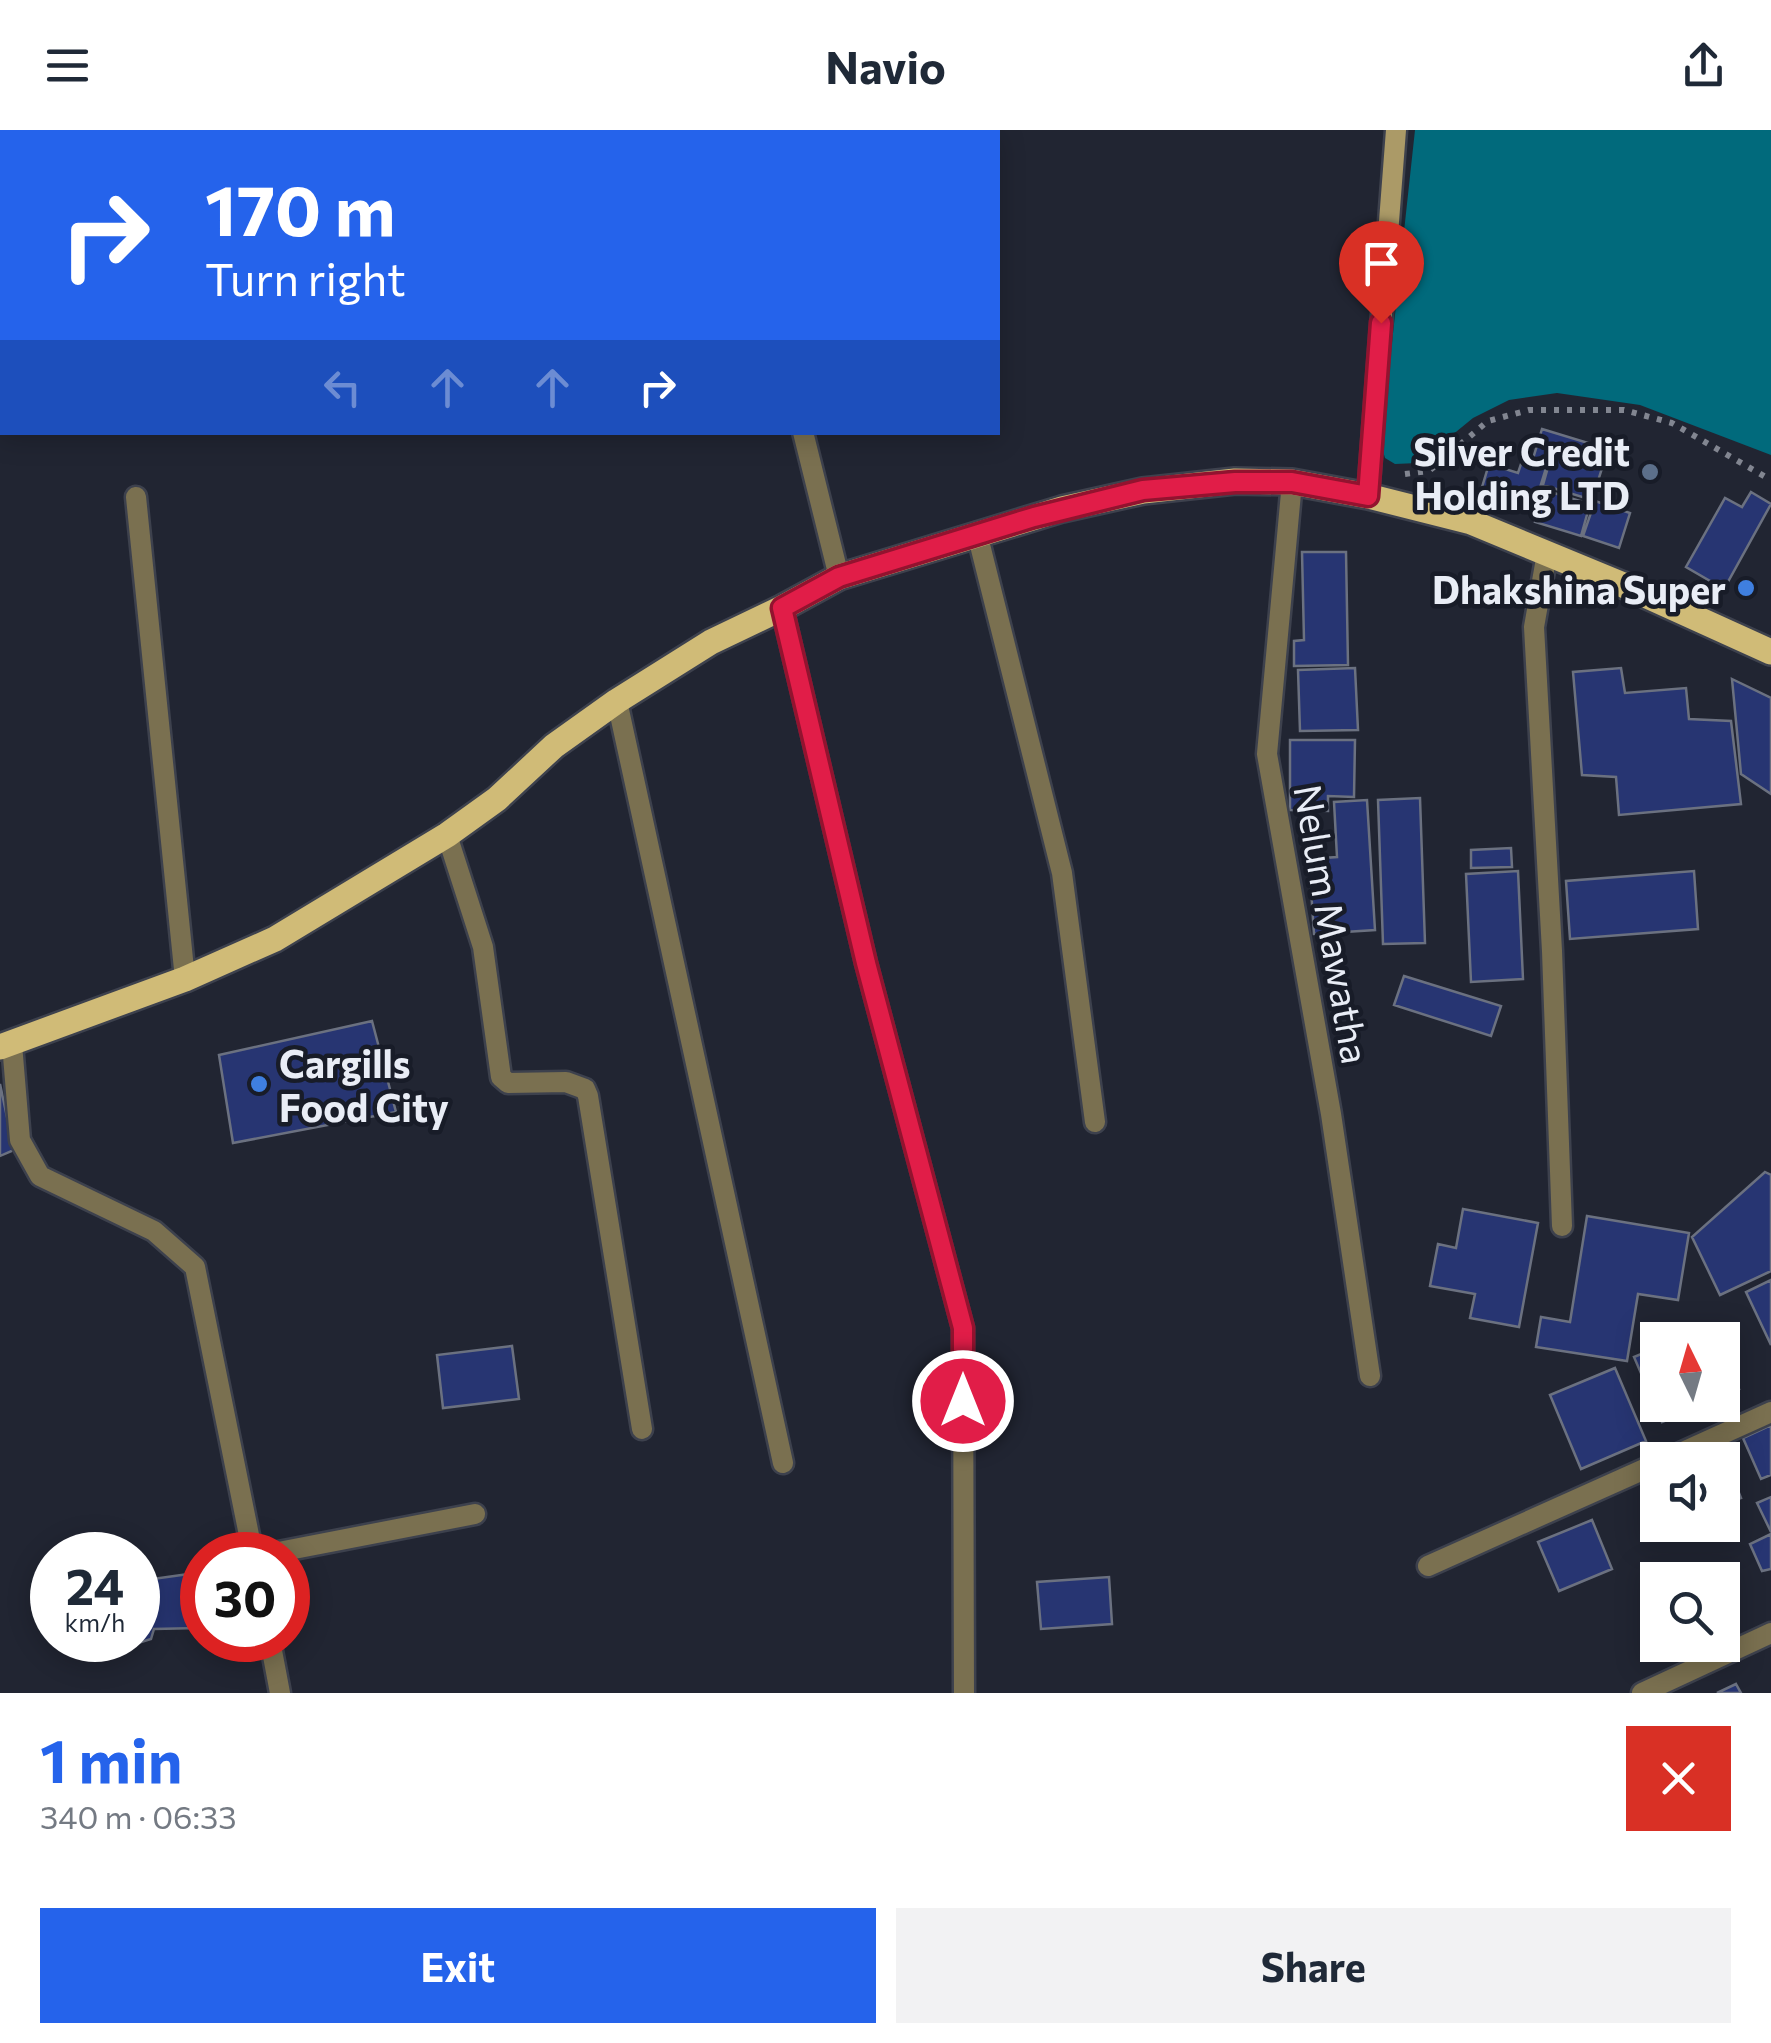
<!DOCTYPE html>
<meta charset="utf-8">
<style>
:root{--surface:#fff;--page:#f2f2f3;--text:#1f2937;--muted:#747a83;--accent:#2563eb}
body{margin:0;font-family:Commissioner,sans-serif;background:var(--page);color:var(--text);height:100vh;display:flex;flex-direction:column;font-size:38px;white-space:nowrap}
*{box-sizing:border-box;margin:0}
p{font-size:32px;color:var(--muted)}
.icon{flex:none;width:55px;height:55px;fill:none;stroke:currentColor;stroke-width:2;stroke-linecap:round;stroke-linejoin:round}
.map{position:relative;height:1563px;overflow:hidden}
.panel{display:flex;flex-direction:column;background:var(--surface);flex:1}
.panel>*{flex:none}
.banner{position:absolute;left:0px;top:0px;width:1000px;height:305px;box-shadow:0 5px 25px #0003;background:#2563eb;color:#fff;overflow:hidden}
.needle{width:65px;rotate:355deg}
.tools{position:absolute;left:1640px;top:1192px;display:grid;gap:20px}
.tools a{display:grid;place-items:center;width:100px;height:100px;border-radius:0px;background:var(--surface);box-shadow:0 5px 25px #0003;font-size:50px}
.speed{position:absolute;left:30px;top:1402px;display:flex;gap:20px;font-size:50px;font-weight:700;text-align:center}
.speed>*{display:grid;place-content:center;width:130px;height:130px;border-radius:50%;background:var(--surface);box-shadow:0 5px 25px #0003;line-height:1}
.speed small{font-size:25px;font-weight:400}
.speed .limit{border:15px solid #d22;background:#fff;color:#111}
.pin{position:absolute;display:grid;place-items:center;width:85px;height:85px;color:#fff;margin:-102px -42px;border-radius:50% 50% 50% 0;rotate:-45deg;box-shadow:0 0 10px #0007}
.pin .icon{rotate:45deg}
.me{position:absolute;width:110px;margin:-55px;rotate:0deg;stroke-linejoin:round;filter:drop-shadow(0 0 8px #0008)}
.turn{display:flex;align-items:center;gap:35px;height:210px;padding:0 40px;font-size:45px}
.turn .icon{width:130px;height:130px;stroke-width:2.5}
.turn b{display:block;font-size:70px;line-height:85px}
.lanes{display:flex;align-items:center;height:95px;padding:0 40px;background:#0003;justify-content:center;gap:50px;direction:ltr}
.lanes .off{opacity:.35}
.round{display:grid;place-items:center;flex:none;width:105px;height:105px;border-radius:0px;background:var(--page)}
.head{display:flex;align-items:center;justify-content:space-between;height:170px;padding:0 40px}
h1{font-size:60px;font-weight:700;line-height:75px;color:var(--accent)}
.primary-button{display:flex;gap:20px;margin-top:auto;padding:20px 40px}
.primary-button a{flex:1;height:115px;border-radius:0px;background:var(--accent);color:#fff;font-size:40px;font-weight:700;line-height:115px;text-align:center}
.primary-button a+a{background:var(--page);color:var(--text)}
header{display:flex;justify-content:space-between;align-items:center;height:130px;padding:0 40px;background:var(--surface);font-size:45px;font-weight:700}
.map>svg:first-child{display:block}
</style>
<header><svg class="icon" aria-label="menu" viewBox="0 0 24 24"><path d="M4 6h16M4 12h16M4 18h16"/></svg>Navio<svg class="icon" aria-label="share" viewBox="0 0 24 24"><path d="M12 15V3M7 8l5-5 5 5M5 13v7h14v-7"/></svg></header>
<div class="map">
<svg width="1771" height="1563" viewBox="0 0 1771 1563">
<rect width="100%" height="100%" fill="#212532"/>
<path fill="#253055" d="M0 0H202V2H2V167H0Z"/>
<path fill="#016a7c" d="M1415 0H1771V325L1640 275 1557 263 1509 270 1473 288 1418 333 1395 334 1385 328 1381 314Z"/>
<path fill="#273572" stroke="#6b7180" stroke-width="2.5" d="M562 0H651L652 2H562Z
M1542 299 1608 319 1592 370 1543 355 1548 337 1532 332Z
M1522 331 1546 338 1533 380 1480 364 1489 334 1518 343Z
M1544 360 1590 374 1581 406 1535 392Z
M1751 362 1771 374 1724 459 1686 437 1725 368 1742 377Z
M1595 371 1630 383 1619 418 1583 406Z
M1302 422H1346L1348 535 1294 536V511L1304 510Z
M1355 538 1358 600 1300 601 1298 540Z
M1621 538 1625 563 1686 558 1689 589 1731 591 1741 674 1619 685 1616 647 1582 645 1573 542Z
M1732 549 1771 568V664L1741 644Z
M1290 610H1355L1354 667 1328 666V681L1290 680Z
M1420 668 1425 813 1383 814 1378 670Z
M1367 670 1375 800 1314 804 1309 729 1337 727 1334 672Z
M1511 718 1512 737 1471 738V720Z
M1518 741 1523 849 1471 852 1466 744Z
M1694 741 1698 799 1570 809 1566 751Z
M1404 846 1501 876 1491 906 1394 875Z
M372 891 396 982 233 1013 219 925Z
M0 954 14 1020 0 1026Z
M1765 1042 1771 1045V1141L1720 1165 1692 1107Z
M1463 1079 1538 1093 1519 1197 1470 1188 1475 1164 1430 1156 1438 1114 1456 1118Z
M1587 1086 1689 1103 1678 1170 1638 1164 1627 1231 1536 1217 1541 1187 1570 1192Z
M1771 1150V1215L1746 1162Z
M1711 1195 1717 1210H1675Z
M512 1216 519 1269 443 1278 437 1225Z
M1658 1217V1275H1702L1662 1292 1634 1227Z
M1722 1222 1739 1259 1722 1266Z
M1615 1238 1646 1311 1581 1339 1550 1265Z
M1771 1295V1345L1761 1349 1743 1308Z
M1724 1325 1741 1368 1722 1375V1330H1710Z
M1771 1367V1402L1757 1373Z
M1592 1390 1612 1439 1559 1461 1538 1412Z
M1771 1404V1439L1762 1441 1750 1414Z
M189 1444 192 1464H201L199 1498 154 1499 151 1509 132 1515 133 1510H138V1451Z
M1109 1447 1112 1494 1041 1499 1037 1452Z
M1736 1554 1741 1563H1717Z"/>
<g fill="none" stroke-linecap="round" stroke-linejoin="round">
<defs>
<path id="street" d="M456 0V2
M803 302 839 447
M1292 352 1267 624 1331 984 1370 1246
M136 367 185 849
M977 403 1062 743 1095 992
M1547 423 1534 497 1552 821 1562 1096
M782 478 866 833 963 1198 964 1563
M617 571 783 1333
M447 705 483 817 501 947 508 953 566 952 585 959 588 966 642 1299
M12 914 20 1010 40 1046 154 1101 195 1137 253 1425
M1665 1330 1771 1282
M263 1425 475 1384
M1428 1436 1658 1333
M270 1510 280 1563
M1642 1563 1771 1503"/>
<path id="secondary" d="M1368 366 1396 0"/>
<path id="primary" d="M0 917 185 849 275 809 447 705 497 669 554 616 617 571 711 512 782 478 839 447 1062 379 1143 361 1235 351 1292 352 1368 366 1471 392 1621 454 1771 522"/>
</defs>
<use href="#street" stroke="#3d414d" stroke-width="25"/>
<use href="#secondary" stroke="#3d414d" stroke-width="25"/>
<use href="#primary" stroke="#3d414d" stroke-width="30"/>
<path stroke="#828691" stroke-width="6" stroke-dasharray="5 8" stroke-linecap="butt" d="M1405 344 1429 341 1488 291 1529 280H1624L1672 293 1771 350"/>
<use href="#street" stroke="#7a7050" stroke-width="20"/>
<use href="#secondary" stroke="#ab9a67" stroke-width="20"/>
<use href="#primary" stroke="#d0bb77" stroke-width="25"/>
</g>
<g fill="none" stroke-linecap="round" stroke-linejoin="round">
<defs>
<path id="route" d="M963 1271V1198L866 833 782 478 839 447 1034 387 1143 360 1235 352H1292L1368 366 1381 193"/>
</defs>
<use href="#route" stroke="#92132f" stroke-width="25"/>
<use href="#route" stroke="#e11d48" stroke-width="18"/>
</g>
<circle fill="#5c6f8a" stroke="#181c28" stroke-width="4" cx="1650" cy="342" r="10"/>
<g fill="#3f7fe0" stroke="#181c28" stroke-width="4">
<circle cx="1746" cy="458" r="10"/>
<circle cx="259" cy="954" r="10"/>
</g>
<g text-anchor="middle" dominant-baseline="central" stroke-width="9" stroke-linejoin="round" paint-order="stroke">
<g font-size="38" font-weight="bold" fill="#e9edf6" stroke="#181c28" text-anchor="end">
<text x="1630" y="320">Silver Credit<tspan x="1630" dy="44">Holding LTD</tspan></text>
<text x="1726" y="458">Dhakshina Super</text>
<text x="279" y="932" text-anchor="start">Cargills<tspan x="279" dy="44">Food City</tspan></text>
</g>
<g font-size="38" fill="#e9edf6" stroke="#181c28">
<text transform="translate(1333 794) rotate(80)">Nelum Mawatha</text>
</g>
</g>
</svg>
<div class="tools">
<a><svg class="needle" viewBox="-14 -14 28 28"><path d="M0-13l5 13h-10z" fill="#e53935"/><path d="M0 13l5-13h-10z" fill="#747a83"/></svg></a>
<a><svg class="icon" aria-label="sound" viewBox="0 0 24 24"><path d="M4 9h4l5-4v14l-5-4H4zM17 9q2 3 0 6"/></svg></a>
<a><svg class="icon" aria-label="search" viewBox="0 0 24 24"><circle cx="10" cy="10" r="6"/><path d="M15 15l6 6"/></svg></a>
</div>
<div class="speed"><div>24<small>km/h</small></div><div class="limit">30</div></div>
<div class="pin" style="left:1381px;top:193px;background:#d93025"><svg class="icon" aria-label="arrive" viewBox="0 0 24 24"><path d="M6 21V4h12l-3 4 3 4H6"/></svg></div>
<svg class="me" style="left:963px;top:1271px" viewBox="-20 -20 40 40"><circle r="17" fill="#e11d48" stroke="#fff" stroke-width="3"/><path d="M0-11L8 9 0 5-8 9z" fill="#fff"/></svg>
<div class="banner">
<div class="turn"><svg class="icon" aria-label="right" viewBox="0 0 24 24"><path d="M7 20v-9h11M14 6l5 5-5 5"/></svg><div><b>170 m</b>Turn right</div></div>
<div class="lanes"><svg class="icon off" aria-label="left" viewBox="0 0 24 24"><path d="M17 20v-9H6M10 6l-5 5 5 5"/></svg><svg class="icon off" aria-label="ahead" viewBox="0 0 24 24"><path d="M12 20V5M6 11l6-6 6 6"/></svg><svg class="icon off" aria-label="ahead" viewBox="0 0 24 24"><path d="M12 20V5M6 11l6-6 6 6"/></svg><svg class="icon" aria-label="right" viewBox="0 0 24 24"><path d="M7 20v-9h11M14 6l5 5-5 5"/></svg></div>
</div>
</div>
<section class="panel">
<div class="head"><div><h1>1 min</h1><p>340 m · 06:33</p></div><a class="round" style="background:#d93025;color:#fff"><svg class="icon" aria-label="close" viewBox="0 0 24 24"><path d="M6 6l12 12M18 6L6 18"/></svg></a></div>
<div class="primary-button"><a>Exit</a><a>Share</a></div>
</section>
